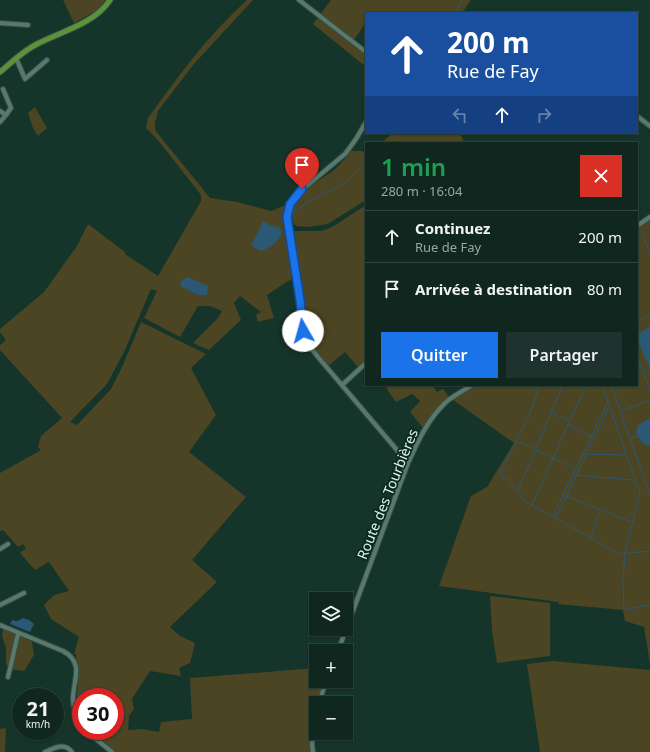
<!DOCTYPE html>
<html lang="fr">
<meta charset="utf-8">
<style>
:root{--surface:#102720;--page:#1e332d;--text:#f1f3f6;--muted:#9ca5a5;--line:#30443e;--accent:#1a73e8}
body{margin:0;font-family:"Noto Sans",sans-serif;background:var(--page);color:var(--text);height:100vh;display:flex;flex-direction:column;font-size:15px;white-space:nowrap}
*{box-sizing:border-box;margin:0}
p{font-size:13px;color:var(--muted)}
.icon{flex:none;width:22px;height:22px;fill:none;stroke:currentColor;stroke-width:2;stroke-linecap:round;stroke-linejoin:round}
.map{position:relative;flex:1;overflow:hidden}
.drawer{position:absolute;left:365px;top:142px;width:273px;height:244px;display:flex;flex-direction:column;background:var(--surface);border-radius:0px;box-shadow:0 1px 3px #0004,0 0 0 1px var(--line)}
.drawer>*{flex:none}
.guide{position:absolute;left:365px;top:12px;width:273px;height:122px;border-radius:0px;box-shadow:0 1px 3px #0004,0 0 0 1px var(--line);background:#1a4fa0;color:#fff;overflow:hidden}
.fabs{position:absolute;left:309px;top:592px;display:grid;gap:8px}
.fabs a{display:grid;place-items:center;width:44px;height:44px;border-radius:0px;background:var(--surface);box-shadow:0 1px 3px #0004,0 0 0 1px var(--line);font-size:20px}
.speed{position:absolute;left:12px;top:688px;display:flex;gap:8px;font-size:20px;font-weight:700;text-align:center}
.speed>*{display:grid;place-content:center;width:52px;height:52px;border-radius:50%;background:var(--surface);box-shadow:0 1px 3px #0004,0 0 0 1px var(--line);line-height:1}
.speed small{font-size:10px;font-weight:400}
.speed .limit{border:6px solid #d22;background:#fff;color:#111}
.pin{position:absolute;display:grid;place-items:center;width:34px;height:34px;color:#fff;margin:-41px -17px;border-radius:50% 50% 50% 0;rotate:-45deg;box-shadow:0 0 4px #0007}
.pin .icon{rotate:45deg}
.me{position:absolute;width:44px;margin:-22px;rotate:353deg;stroke-linejoin:round;filter:drop-shadow(0 0 3px #0008)}
.turn{display:flex;align-items:center;gap:14px;height:84px;padding:0 16px;font-size:18px}
.turn .icon{width:52px;height:52px;stroke-width:2.5}
.turn b{display:block;font-size:28px;line-height:34px}
.lanes{display:flex;align-items:center;height:38px;padding:0 16px;background:#0003;justify-content:center;gap:20px;direction:ltr}
.lanes .off{opacity:.35}
.round{display:grid;place-items:center;flex:none;width:42px;height:42px;border-radius:0px;background:var(--page)}
.headline{display:flex;align-items:center;justify-content:space-between;height:68px;padding:0 16px}
h1{font-size:24px;font-weight:600;line-height:30px;color:#1e9e55}
.button{display:flex;gap:8px;margin-top:auto;padding:8px 16px}
.button a{flex:1;height:46px;border-radius:0px;background:var(--accent);color:#fff;font-size:16px;font-weight:600;line-height:46px;text-align:center}
.button a+a{background:var(--page);color:var(--text)}
ul{padding:0;list-style:none}
li{display:flex;align-items:center;gap:12px;height:52px;padding:0 16px;border-top:1px solid var(--line)}
li div{flex:1}
li b{display:block;font-size:15px}
li em{font-style:normal}
.map>svg:first-child{display:block}
</style>
<div class="map">
<svg width="650" height="752" viewBox="0 0 650 752">
<rect width="100%" height="100%" fill="#15342a"/>
<path fill="#4b4523" d="M63 0H106L96 11 74 23Z
M247 0H253L194 64 158 111 155 123V130L210 198 237 202 271 211 286 205 284 213 294 278 285 283 267 295 274 318 258 322 256 315 261 312 240 296 234 303 241 320 209 350 193 343 218 318 222 311 210 306H198L180 337 144 318 157 291 151 289 125 350 107 384 70 422 77 425 111 389 123 365 141 322 206 354 191 368 216 415 189 452 246 497 192 560 217 582 170 627 180 636 195 643 190 663 179 668 181 676 150 671 132 699 134 709 129 716 128 730 142 729 159 732 161 722 192 719 190 678 316 668V681H324L318 703H316V710L312 724 311 752H116L89 731H115V697H81V719L76 702 78 686 76 654H74L79 637 51 619 44 605 54 595 69 591 49 562 35 570 20 553 26 548 23 544 18 547 3 530 0 531V473L41 450 38 447 41 436 62 418 0 350V345L6 340 0 332V329L44 292 77 246 88 224 125 252V254L158 276 201 201V195L157 139 146 128 148 118C178 76 209 34 247 0Z
M331 0H471L462 13H366V26L364 25 354 40 366 50V67L313 24Z
M35 107 47 128 38 136 33 128 28 113Z
M392 133H460L463 140 460 143H382Z
M352 150 353 151H362L366 155V200L328 224 308 227 296 226C276 202 320 181 335 169 341 164 347 156 352 150Z
M366 205V360L358 367 345 352 328 366 313 349 308 338 304 322 293 231H322L334 226Z
M650 220V664L644 627 625 621 623 610 558 604 559 602 439 586 471 496 487 487 514 443 453 400 475 385H637V228Z
M390 385H432L437 392 443 389 449 397 439 405 423 428 410 412 420 401 412 394 396 402 386 388Z
M490 596 550 603V656L497 663 492 631Z
M3 627 32 642 34 655 24 671 9 669 6 664V648L2 636Z
M552 661 650 670V752H540L527 664Z
M6 728 5 752H0V729Z"/>
<path fill="#2b5874" d="M263 221 272 226 279 227 282 232C280 241 270 248 261 251L251 246Z
M187 277 208 286 207 295H198L180 286 182 280Z
M650 326V369L637 340V335Z
M650 418V446L642 443 636 433 638 425Z
M23 618 29 620 34 624 30 632 10 624 12 620 17 621Z"/>
<g fill="none" stroke-linecap="round" stroke-linejoin="round">
<path stroke="#2b5874" stroke-width="1" d="M455 13 462 0
M391 143 401 133
M290 218C303 200 323 195 341 185 351 179 359 169 366 161
M641 231 650 253
M637 322 650 314
M637 356 650 389
M644 371 650 369
M540 385 529 416 500 474 509 480 526 504 528 503 532 505 619 554 650 551
M602 385 640 493 625 552 623 580 624 610 650 605
M611 385 650 495
M621 411 650 400
M552 413 569 421
M568 425 592 437
M631 438 637 436
M518 441 576 469
M583 454 626 455
M573 475 635 480
M518 491 563 385
M563 495 632 522
M532 505 586 385
M553 516 608 402
M556 518 609 407
M591 538 600 510"/>
<defs>
<path id="minor" d="M299 0 366 52
M0 23 28 25
M16 58 25 79 47 60
M3 89 11 108 6 115
M0 111 6 115 0 122
M637 116 650 126
M366 122 356 139 345 154 297 194 292 200 288 208V228L298 287 303 331 307 343 318 357 408 463
M637 226 650 217
M342 385 366 363
M0 549 8 544
M0 605 24 593
M0 625 63 651C85 663 73 680 73 699 73 708 77 717 81 724
M338 651 408 463C418 441 428 419 446 402 453 396 463 391 472 385
M8 677 18 634
M319 703 326 681
M86 731 112 752
M45 752C55 748 64 742 72 752
M313 752 312 744 316 715"/>
<path id="major" d="M0 72C12 62 23 51 37 44 62 31 94 24 110 0"/>
</defs>
<use href="#minor" stroke="#365046" stroke-width="6"/>
<use href="#major" stroke="#365046" stroke-width="7"/>
<use href="#minor" stroke="#59796d" stroke-width="4"/>
<use href="#major" stroke="#5b923a" stroke-width="5"/>
</g>
<g fill="none" stroke-linecap="round" stroke-linejoin="round">
<defs>
<path id="route" d="M302 189 290 204 287 217 300 300 303 331"/>
</defs>
<use href="#route" stroke="#114b97" stroke-width="10"/>
<use href="#route" stroke="#1a73e8" stroke-width="7"/>
</g>
<g text-anchor="middle" dominant-baseline="central" stroke-width="3.5" stroke-linejoin="round" paint-order="stroke">
<g font-size="14" fill="#e1f3eb" stroke="#0a2a20">
<text transform="translate(387 494) rotate(-68)">Route des Tourbières</text>
</g>
</g>
</svg>
<div class="fabs">
<a><svg class="icon" aria-label="layers" viewBox="0 0 24 24"><path d="M12 4l9 5-9 5-9-5zM3 14l9 5 9-5"/></svg></a>
<a>+</a>
<a>−</a>
</div>
<div class="speed"><div>21<small>km/h</small></div><div class="limit">30</div></div>
<div class="pin" style="left:302px;top:189px;background:#d93025"><svg class="icon" aria-label="arrive" viewBox="0 0 24 24"><path d="M6 21V4h12l-3 4 3 4H6"/></svg></div>
<svg class="me" style="left:303px;top:331px" viewBox="-20 -20 40 40"><circle r="19" fill="#fff"/><path d="M0-13L10 11 0 6-10 11z" fill="#1a73e8"/></svg>
<div class="guide">
<div class="turn"><svg class="icon" aria-label="ahead" viewBox="0 0 24 24"><path d="M12 20V5M6 11l6-6 6 6"/></svg><div><b>200 m</b>Rue de Fay</div></div>
<div class="lanes"><svg class="icon off" aria-label="left" viewBox="0 0 24 24"><path d="M17 20v-9H6M10 6l-5 5 5 5"/></svg><svg class="icon" aria-label="ahead" viewBox="0 0 24 24"><path d="M12 20V5M6 11l6-6 6 6"/></svg><svg class="icon off" aria-label="right" viewBox="0 0 24 24"><path d="M7 20v-9h11M14 6l5 5-5 5"/></svg></div>
</div>
<section class="drawer">
<div class="headline"><div><h1>1 min</h1><p>280 m · 16:04</p></div><a class="round" style="background:#d93025;color:#fff"><svg class="icon" aria-label="close" viewBox="0 0 24 24"><path d="M6 6l12 12M18 6L6 18"/></svg></a></div>
<ul>
<li><svg class="icon" aria-label="ahead" viewBox="0 0 24 24"><path d="M12 20V5M6 11l6-6 6 6"/></svg><div><b>Continuez</b><p>Rue de Fay</p></div><em>200 m</em></li>
<li><svg class="icon" aria-label="arrive" viewBox="0 0 24 24"><path d="M6 21V4h12l-3 4 3 4H6"/></svg><div><b>Arrivée à destination</b></div><em>80 m</em></li>
</ul>
<div class="button"><a>Quitter</a><a>Partager</a></div>
</section>
</div>
